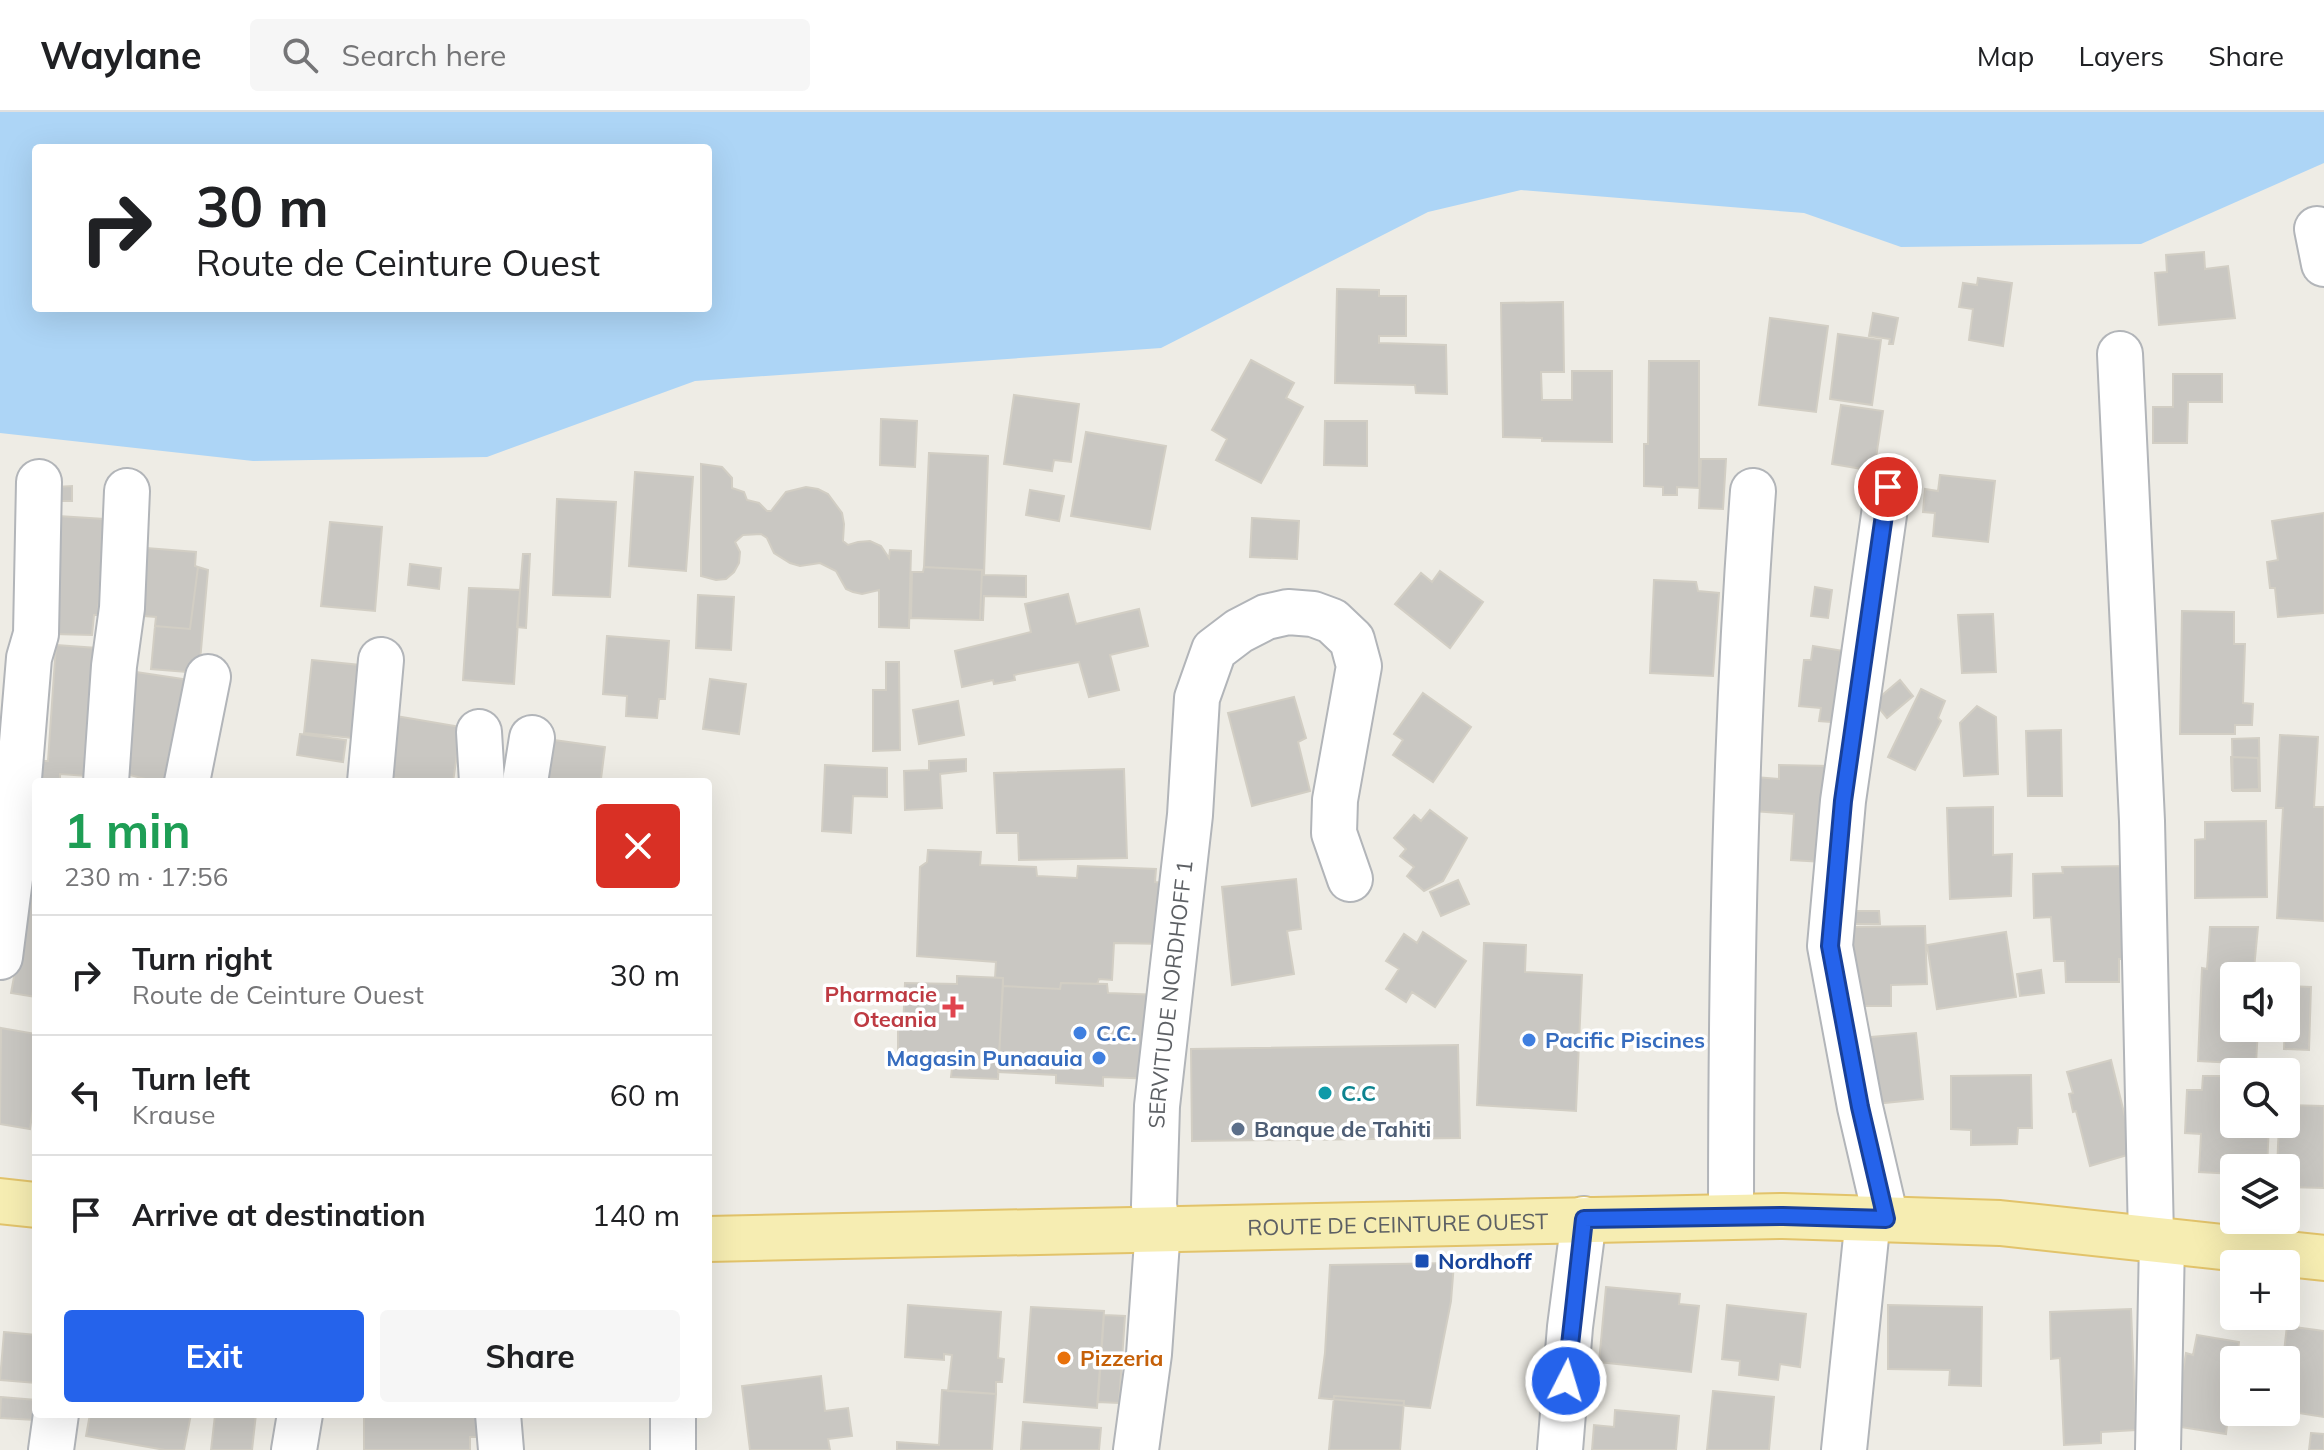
<!DOCTYPE html>
<meta charset="utf-8">
<style>
:root{--surface:#fff;--page:#f6f6f6;--text:#202124;--muted:#757577;--line:#e0e0e0;--accent:#2563eb}
body{margin:0;font-family:Mulish,sans-serif;background:var(--page);color:var(--text);height:100vh;display:flex;flex-direction:column;font-size:30px;white-space:nowrap}
*{box-sizing:border-box;margin:0}
p{font-size:26px;color:var(--muted)}
.icon{flex:none;width:44px;height:44px;fill:none;stroke:currentColor;stroke-width:2;stroke-linecap:round;stroke-linejoin:round}
.map{position:relative;flex:1;overflow:hidden}
.drawer{position:absolute;left:32px;top:666px;width:680px;height:640px;display:flex;flex-direction:column;background:var(--surface);border-radius:8px;box-shadow:0 8px 32px #0002}
.drawer>*{flex:none}
.guide{position:absolute;left:32px;top:32px;width:680px;height:168px;border-radius:8px;box-shadow:0 8px 32px #0002;background:#fff;color:var(--text);overflow:hidden}
.fabs{position:absolute;left:2220px;top:850px;display:grid;gap:16px}
.fabs a{display:grid;place-items:center;width:80px;height:80px;border-radius:8px;background:var(--surface);box-shadow:0 8px 32px #0002;font-size:40px}
.pin{position:absolute;display:grid;place-items:center;width:68px;height:68px;color:#fff;margin:-34px;border:4px solid #fff;border-radius:50%;box-shadow:0 2px 8px #0007}
.me{position:absolute;width:88px;margin:-44px;rotate:5deg;stroke-linejoin:round;filter:drop-shadow(0 0 6px #0008)}
.turn{display:flex;align-items:center;gap:28px;height:168px;padding:0 32px;font-size:36px}
.turn .icon{width:104px;height:104px;stroke-width:2.5}
.turn b{display:block;font-size:56px;line-height:68px}
.round{display:grid;place-items:center;flex:none;width:84px;height:84px;border-radius:8px;background:var(--page)}
.summary{display:flex;align-items:center;justify-content:space-between;height:136px;padding:0 32px}
h1{font-size:48px;font-weight:700;line-height:60px;color:#1e9e55}
.action{display:flex;gap:16px;margin-top:auto;padding:16px 32px}
.action a{flex:1;height:92px;border-radius:8px;background:var(--accent);color:#fff;font-size:32px;font-weight:700;line-height:92px;text-align:center}
.action a+a{background:var(--page);color:var(--text)}
ul{padding:0;list-style:none}
li{display:flex;align-items:center;gap:24px;height:120px;padding:0 32px;border-top:2px solid var(--line)}
li div{flex:1}
li b{display:block;font-size:30px}
li em{font-style:normal}
header{display:flex;align-items:center;gap:48px;box-sizing:border-box;height:112px;padding:0 40px;background:var(--surface);border-bottom:2px solid var(--line)}
header strong{font-size:38px}
nav{display:flex;gap:44px;margin-inline-start:auto;font-size:28px}
.search{width:560px;height:72px;background:var(--page);display:flex;align-items:center;gap:20px;box-sizing:border-box;padding:0 28px;border-radius:8px;color:var(--muted);font-size:30px}
.map>svg:first-child{display:block}
</style>
<header>
<strong>Waylane</strong>
<div class="search"><svg class="icon" aria-label="search" viewBox="0 0 24 24"><circle cx="10" cy="10" r="6"/><path d="M15 15l6 6"/></svg>Search here</div>
<nav><a>Map</a><a>Layers</a><a>Share</a></nav>
</header>
<div class="map">
<svg width="2324" height="1338" viewBox="0 0 2324 1338">
<rect width="100%" height="100%" fill="#eeece5"/>
<path fill="#add5f6" fill-rule="evenodd" d="M0 0H2324V51L2141 132 1901 135 1804 101 1521 78 1428 100 1161 236 695 269 487 345 253 349 0 321ZM36 36H708V196H36Z"/>
<path fill="#c9c7c2" stroke="#d2cec4" stroke-width="2" d="M2204 140 2205 157 2228 154 2235 206 2159 213 2155 161 2167 160 2166 143Z
M1978 166 2012 171 2003 234 1969 228 1973 197 1959 195 1963 171 1977 173Z
M1337 177 1379 178V184H1406V224H1379V231L1446 233 1447 282 1416 281 1415 273 1335 271Z
M1563 190 1564 260H1541L1542 288H1572V259H1612V330L1542 329V326L1503 325 1501 191Z
M1873 201 1898 206 1893 232H1889L1890 227 1869 224Z
M1770 206 1828 214 1816 300 1759 293Z
M1838 222 1881 228 1872 293 1830 287Z
M1251 248 1294 271 1286 286 1303 295 1261 371 1216 348 1227 327 1212 318Z
M1649 249H1699V376L1677 375V383H1663V375L1644 374V332H1648Z
M2173 262H2222V290H2188L2187 331H2153V295H2173Z
M1014 283 1079 292 1071 350 1054 348 1052 359 1004 352Z
M1841 293 1883 299 1874 359 1832 352Z
M881 307 917 309 915 355 880 353Z
M1325 309H1367V354L1324 353Z
M1086 320 1166 334 1150 417 1071 404Z
M929 341 988 344 984 463 1026 464V485L984 484 983 508H980L982 458 924 455Z
M1701 347H1726L1723 397 1699 396Z
M701 352 722 355 732 366V376L744 380 747 388 759 391 767 399H771L786 380 806 375 818 377 828 382 842 401 844 412 843 429 848 433 858 430 870 429 881 434 889 446 890 438 911 439 909 516 879 515V478L862 482 853 480 846 477 836 459 820 451 800 454 790 451 774 441 767 426 761 422 743 423 735 430 740 440 739 451 734 460 726 467 716 468 701 464Z
M635 360 693 365 686 459 629 454Z
M1940 363 1995 369 1988 430 1933 424 1935 401 1923 400 1925 377 1938 379Z
M72 374V389H56V375Z
M1030 378 1064 384 1059 409 1026 403Z
M557 387 616 390 610 485 553 483Z
M2324 401V501L2278 505 2275 476H2270L2267 450 2278 448 2272 409Z
M58 404 104 407 98 503H94L92 523 54 522Z
M1252 406 1299 409 1297 447 1250 445Z
M330 410 382 415 375 499 321 494Z
M146 436 196 440 195 454 198 455 190 517 155 514 156 505 132 503Z
M523 442H530L526 516 517 515Z
M410 452 441 456 439 477 408 473Z
M198 455 208 458 199 561 151 557 155 514 190 517Z
M924 455 982 458 980 508 911 506 912 460H923Z
M1440 459 1483 490 1450 536 1395 492 1421 461 1432 470Z
M1654 468 1696 470 1698 479 1719 481 1713 564 1650 561Z
M1815 475 1832 478 1828 506 1811 504Z
M469 476 520 478 514 572 463 568Z
M1068 482 1076 512 1139 497 1148 534 1110 543 1119 578 1089 585 1079 550 1014 563 1015 568 994 572 993 568 962 575 955 539 1031 520 1025 492Z
M698 483 734 485 731 538 696 536Z
M2182 499 2234 500V532H2245L2243 591 2253 592 2252 613H2235V622H2180Z
M1993 502 1996 560 1962 561 1958 503Z
M607 524 669 529 665 587H659L657 606 626 604 627 584 603 582Z
M56 533 97 536 87 664 60 662V670H36L35 649H48Z
M1813 534 1850 540 1844 611 1819 609 1821 596 1799 594 1804 548H1811Z
M312 548 360 553 352 626 304 621Z
M886 550H899L900 638 873 639V578H886Z
M136 560 190 568 173 670H157L122 661Z
M710 567 746 572 739 622 703 617Z
M1900 568 1913 584 1887 606 1874 590Z
M1921 577 1945 589 1938 606 1941 609 1915 658 1888 645Z
M1423 581 1471 615 1433 670 1393 643 1403 628 1394 622Z
M1294 585 1306 626 1298 630 1310 679 1252 694 1228 601Z
M958 589 964 623 919 632 913 598Z
M1977 594 1996 605 1998 662 1964 664 1960 611Z
M396 604 461 615 453 670H422L387 665Z
M2061 618 2062 684H2028L2026 619Z
M300 622 346 628 343 650 297 643Z
M2280 623 2318 625 2314 695H2324V809L2277 806 2283 696H2276Z
M2259 626 2260 679H2233L2232 627Z
M554 628 605 635 601 667 603 670H544L546 658H550Z
M2231 645 2258 646 2259 677 2232 678Z
M966 647V659L940 662 942 696 905 698 904 659 929 658V649Z
M825 653 887 656V685L853 684 851 721 822 719Z
M1779 653 1830 654 1823 750 1791 748 1794 702 1753 699 1756 665 1779 667Z
M1124 657 1127 746 1019 748 1018 721H997L994 661Z
M1993 695V743L2012 742 2011 784 1950 787 1947 696Z
M1430 698 1467 726 1443 769 1424 779 1407 764 1414 755 1400 744 1406 737 1394 726 1414 703 1421 709Z
M2266 709 2267 785 2195 786V728L2205 727V710Z
M928 738 981 740 980 753 1036 755 1037 764 1077 766 1078 754 1156 757 1155 770 1164 771 1163 832 1114 831 1112 868 1099 867 1097 872 1061 871 1060 877 1003 874V866H995L996 850 917 844 920 755 927 750Z
M2129 754 2132 847H2119V870H2066L2065 849H2054L2051 805 2034 806 2033 762 2063 761 2062 755Z
M1296 767 1301 817 1287 819 1294 862 1232 873 1222 775Z
M1458 768 1469 792 1441 804 1430 780Z
M29 784 36 786V885L11 881Z
M1845 799H1879L1880 812H1854Z
M1925 814 1927 872 1891 873V894H1852L1850 815Z
M2210 815H2258L2254 857 2260 858V864H2234V916H2258L2256 952 2198 949 2202 856 2207 857Z
M1423 820 1466 849 1435 895 1412 880 1406 890 1386 877 1399 857 1386 849 1404 822 1417 831Z
M2006 820 2016 885 1937 897 1927 833Z
M1484 831 1526 833 1525 860 1582 863 1576 999 1477 993Z
M2041 858 2044 881 2020 884 2017 862Z
M957 864 1003 866 998 967 951 965 952 956 898 952V917H903L905 871 957 872Z
M1061 871 1107 872 1108 881 1161 883 1156 967 1103 965V974L1056 971V963L998 960 1003 874 1060 877Z
M2286 874 2311 875 2309 938 2284 937Z
M1 916 36 922V977L30 1017 0 1012Z
M1916 921 1923 987 1866 993 1860 926Z
M1458 933 1460 1026 1192 1029 1191 937Z
M2111 948 2134 1041 2090 1054 2076 999 2073 1000 2069 982 2073 981 2067 960Z
M2031 963 2032 1016H2018L2017 1032 1971 1033V1018L1951 1017V964Z
M2203 964H2234V1012H2269L2267 1056H2234V1062L2199 1060 2201 1022 2185 1021 2187 978H2202Z
M2286 993 2324 994V1076L2286 1075V1056H2277L2279 1012H2286Z
M1454 1151 1451 1189 1430 1296 1319 1286 1325 1241 1330 1153Z
M1606 1175 1680 1182 1679 1192 1699 1194 1691 1260 1599 1250Z
M908 1193 1001 1200 998 1246 1004 1247 1002 1270H996V1282L948 1279 952 1243 944 1242V1248L905 1245Z
M1727 1193 1806 1202 1800 1255 1780 1252 1778 1268 1739 1263 1740 1249 1722 1247Z
M1888 1193 1982 1195 1981 1274 1949 1273 1950 1258 1888 1257Z
M1031 1195 1104 1199 1097 1296 1024 1290Z
M2131 1197 2136 1318 2101 1320V1331L2064 1333 2060 1246 2051 1247 2050 1200Z
M1104 1203 1125 1204 1119 1291 1098 1290Z
M2287 1214 2324 1219V1305L2286 1299V1248H2283Z
M4 1220 36 1223V1271L0 1268Z
M2197 1223 2239 1230 2237 1248H2234L2226 1322 2174 1314 2186 1241 2193 1243Z
M821 1264 825 1299 848 1296 852 1324 828 1327 830 1338H750L742 1274Z
M942 1278 996 1282 992 1338H897V1330L939 1333Z
M1713 1279 1774 1285 1769 1338H1707Z
M1334 1284 1404 1289 1400 1338H1329Z
M1 1285 36 1288 35 1308 0 1306Z
M1615 1298 1679 1304 1676 1338H1592L1594 1313 1614 1315Z
M90 1302H191L184 1338H165L86 1324Z
M201 1302H256L252 1338H211L215 1303Z
M364 1302H489V1325H470V1338H364Z
M1023 1310 1101 1316 1099 1338H1021Z
M2311 1321 2324 1322V1338H2309Z"/>
<g fill="none" stroke-linecap="round" stroke-linejoin="round">
<defs>
<g id="minor">
<path d="M2317 117 2324 152"/>
<path d="M2120 242 2142 709 2151 1126"/>
<path d="M479 620 482 670"/>
<path d="M106 670 114 554 122 496 127 379"/>
<path d="M187 670 208 565"/>
<path d="M370 670 381 548"/>
<path d="M525 670 532 626"/>
<path d="M0 845 12 751 29 546 36 522 39 370"/>
<path d="M1731 1104C1731 862 1735 620 1753 379"/>
<path d="M1886 1107 1860 995 1830 834 1843 689 1888 375"/>
<path d="M498 1302 501 1338"/>
<path d="M673 1302V1338"/>
<path d="M51 1338 56 1302"/>
<path d="M294 1338 300 1302"/>
<path id="s1" d="M1136 1338 1149 1242 1158 1116 1154 1093 1157 994 1190 703 1197 586 1214 538 1239 519 1266 505 1288 500 1313 502 1332 509 1352 528 1359 554 1335 688 1334 721 1350 767"/>
<path d="M1560 1338 1570 1215 1584 1107"/>
<path d="M1844 1338 1868 1106"/>
<path d="M2158 1338 2162 1128"/>
</g>
<g id="major">
<path d="M0 1089 36 1093"/>
<path id="s2" d="M708 1127 1783 1104 2000 1111 2324 1146"/>
</g>
</defs>
<use href="#minor" stroke="#b2b5b9" stroke-width="48"/>
<use href="#major" stroke="#e2c36a" stroke-width="48"/>
<use href="#minor" stroke="#fff" stroke-width="44"/>
<use href="#major" stroke="#f6edb2" stroke-width="44"/>
</g>
<g fill="none" stroke-linecap="round" stroke-linejoin="round">
<defs>
<path id="route" d="M1566 1269 1584 1107 1783 1104 1886 1107 1860 995 1830 834 1843 689 1888 375"/>
</defs>
<use href="#route" stroke="#184099" stroke-width="20"/>
<use href="#route" stroke="#2563eb" stroke-width="14"/>
</g>
<path fill="#e0444e" stroke="#fff" stroke-width="3" d="M949 883h8v8h8v8h-8v8h-8v-8h-8v-8h8z"/>
<g fill="#3f7fe0" stroke="#fff" stroke-width="3">
<circle cx="1080" cy="921" r="8"/>
<circle cx="1529" cy="928" r="8"/>
<circle cx="1099" cy="946" r="8"/>
</g>
<circle fill="#0f9aa8" stroke="#fff" stroke-width="3" cx="1325" cy="981" r="8"/>
<circle fill="#5c6f8a" stroke="#fff" stroke-width="3" cx="1238" cy="1017" r="8"/>
<rect fill="#1a4fb4" stroke="#fff" stroke-width="3" x="1414" y="1141" width="16" height="16" rx="4"/>
<circle fill="#e8710a" stroke="#fff" stroke-width="3" cx="1064" cy="1246" r="8"/>
<g text-anchor="middle" dominant-baseline="central" stroke-width="7" stroke-linejoin="round" paint-order="stroke">
<g font-size="22" font-weight="bold" fill="#be3a42" stroke="#fff" text-anchor="end">
<text x="937" y="882">Pharmacie<tspan x="937" dy="25">Oteania</tspan></text>
</g>
<g font-size="22" fill="#5d6064" stroke="#fff">
<text stroke="none"><textPath href="#s1" startOffset="458">SERVITUDE NORDHOFF 1</textPath></text>
<text stroke="none"><textPath href="#s2" startOffset="690">ROUTE DE CEINTURE OUEST</textPath></text>
</g>
<g font-size="22" font-weight="bold" fill="#366cbe" stroke="#fff" text-anchor="start">
<text x="1096" y="921">C.C.</text>
<text x="1545" y="928">Pacific Piscines</text>
<text x="1083" y="946" text-anchor="end">Magasin Punaauia</text>
</g>
<g font-size="22" font-weight="bold" fill="#0d838f" stroke="#fff" text-anchor="start">
<text x="1341" y="981">C.C</text>
</g>
<g font-size="22" font-weight="bold" fill="#4e5e75" stroke="#fff" text-anchor="start">
<text x="1254" y="1017">Banque de Tahiti</text>
</g>
<g font-size="22" font-weight="bold" fill="#164399" stroke="#fff" text-anchor="start">
<text x="1438" y="1149">Nordhoff</text>
</g>
<g font-size="22" font-weight="bold" fill="#c56008" stroke="#fff" text-anchor="start">
<text x="1080" y="1246">Pizzeria</text>
</g>
</g>
</svg>
<div class="fabs">
<a><svg class="icon" aria-label="sound" viewBox="0 0 24 24"><path d="M4 9h4l5-4v14l-5-4H4zM17 9q2 3 0 6"/></svg></a>
<a><svg class="icon" aria-label="search" viewBox="0 0 24 24"><circle cx="10" cy="10" r="6"/><path d="M15 15l6 6"/></svg></a>
<a><svg class="icon" aria-label="layers" viewBox="0 0 24 24"><path d="M12 4l9 5-9 5-9-5zM3 14l9 5 9-5"/></svg></a>
<a>+</a>
<a>−</a>
</div>
<div class="pin" style="left:1888px;top:375px;background:#d93025"><svg class="icon" aria-label="arrive" viewBox="0 0 24 24"><path d="M6 21V4h12l-3 4 3 4H6"/></svg></div>
<svg class="me" style="left:1566px;top:1269px" viewBox="-20 -20 40 40"><circle r="17" fill="#2563eb" stroke="#fff" stroke-width="3"/><path d="M0-11L8 9 0 5-8 9z" fill="#fff"/></svg>
<div class="guide">
<div class="turn"><svg class="icon" aria-label="right" viewBox="0 0 24 24"><path d="M7 20v-9h11M14 6l5 5-5 5"/></svg><div><b>30 m</b>Route de Ceinture Ouest</div></div>
</div>
<section class="drawer">
<div class="summary"><div><h1>1 min</h1><p>230 m · 17:56</p></div><a class="round" style="background:#d93025;color:#fff"><svg class="icon" aria-label="close" viewBox="0 0 24 24"><path d="M6 6l12 12M18 6L6 18"/></svg></a></div>
<ul>
<li><svg class="icon" aria-label="right" viewBox="0 0 24 24"><path d="M7 20v-9h11M14 6l5 5-5 5"/></svg><div><b>Turn right</b><p>Route de Ceinture Ouest</p></div><em>30 m</em></li>
<li><svg class="icon" aria-label="left" viewBox="0 0 24 24"><path d="M17 20v-9H6M10 6l-5 5 5 5"/></svg><div><b>Turn left</b><p>Krause</p></div><em>60 m</em></li>
<li><svg class="icon" aria-label="arrive" viewBox="0 0 24 24"><path d="M6 21V4h12l-3 4 3 4H6"/></svg><div><b>Arrive at destination</b></div><em>140 m</em></li>
</ul>
<div class="action"><a>Exit</a><a>Share</a></div>
</section>
</div>
